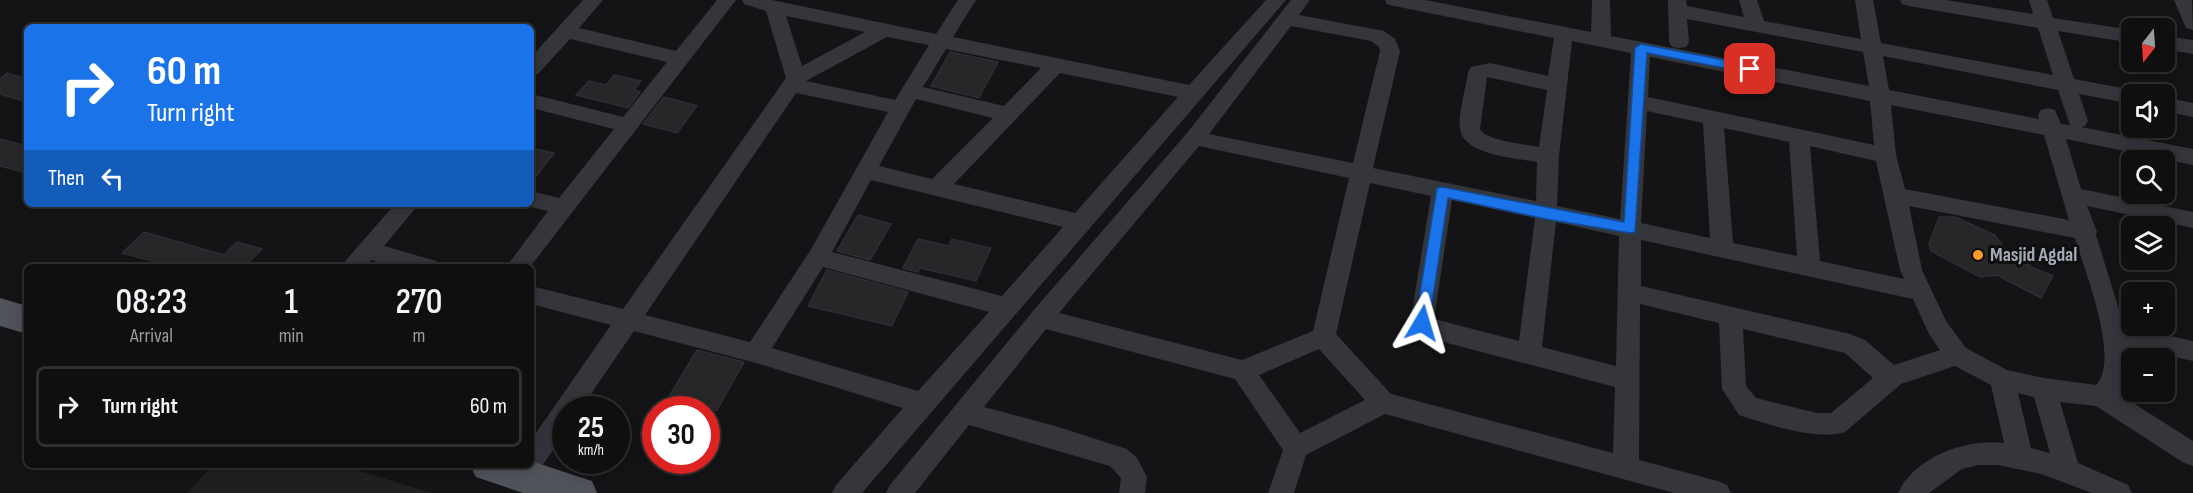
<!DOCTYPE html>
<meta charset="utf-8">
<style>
:root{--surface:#0f0f10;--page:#1d1d1e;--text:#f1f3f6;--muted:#9b9c9f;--line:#2f2f30}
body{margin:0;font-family:"Sofia Sans Condensed",sans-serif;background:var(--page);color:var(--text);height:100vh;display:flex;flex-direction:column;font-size:22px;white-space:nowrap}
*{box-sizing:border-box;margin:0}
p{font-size:20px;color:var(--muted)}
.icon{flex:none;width:33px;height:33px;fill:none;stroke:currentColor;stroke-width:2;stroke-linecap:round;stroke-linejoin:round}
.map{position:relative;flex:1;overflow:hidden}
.sheet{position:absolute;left:24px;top:264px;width:510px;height:204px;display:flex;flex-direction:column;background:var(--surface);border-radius:9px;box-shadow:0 3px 15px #0003,0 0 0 2px var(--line)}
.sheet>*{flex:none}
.hud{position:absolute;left:24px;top:24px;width:510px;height:183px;border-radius:9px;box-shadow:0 3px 15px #0003,0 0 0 2px var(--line);background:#1a73e8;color:#fff;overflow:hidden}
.needle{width:39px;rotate:197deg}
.controls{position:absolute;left:2121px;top:18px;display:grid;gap:12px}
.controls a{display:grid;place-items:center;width:54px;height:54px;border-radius:9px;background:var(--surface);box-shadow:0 3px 15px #0003,0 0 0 2px var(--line);font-size:30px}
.speed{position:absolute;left:552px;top:396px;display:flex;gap:12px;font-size:30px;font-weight:700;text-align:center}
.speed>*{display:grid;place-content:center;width:78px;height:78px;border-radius:50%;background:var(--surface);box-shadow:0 3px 15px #0003,0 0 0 2px var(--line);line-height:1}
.speed small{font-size:15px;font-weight:400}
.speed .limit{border:9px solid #d22;background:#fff;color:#111}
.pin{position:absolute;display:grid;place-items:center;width:51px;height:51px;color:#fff;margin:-26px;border-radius:12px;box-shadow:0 3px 9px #0006}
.me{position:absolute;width:66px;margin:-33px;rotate:7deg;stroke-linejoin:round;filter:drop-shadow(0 0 4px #0008)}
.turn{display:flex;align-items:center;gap:21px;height:126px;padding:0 24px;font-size:27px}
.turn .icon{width:78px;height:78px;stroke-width:2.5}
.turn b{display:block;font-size:42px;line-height:51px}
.then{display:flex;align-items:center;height:57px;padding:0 24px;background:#0003;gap:12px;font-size:22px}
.eta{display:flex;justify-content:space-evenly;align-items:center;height:102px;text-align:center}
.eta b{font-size:36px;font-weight:600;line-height:42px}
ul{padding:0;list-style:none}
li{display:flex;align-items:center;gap:18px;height:81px;margin:0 12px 9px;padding:0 12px;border:3px solid var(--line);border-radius:9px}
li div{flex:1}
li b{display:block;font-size:22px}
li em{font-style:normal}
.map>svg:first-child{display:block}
</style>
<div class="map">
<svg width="2193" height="493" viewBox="0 0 2193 493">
<rect width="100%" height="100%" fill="#141416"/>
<path fill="#202023" d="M213 465H340L432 493H187Z"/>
<path fill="#27272a" stroke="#2d2e32" stroke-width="1.5" d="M950 52 998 62 979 98 931 86Z
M7 73 27 79V102L0 94V79Z
M614 75 641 81 634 90 640 92 628 108 576 95 589 81 606 85Z
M664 97 697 106 677 133 643 124Z
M0 139 27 146V173L0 166Z
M531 148 554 153 531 183Z
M858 215 891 224 870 260 837 251Z
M1939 217H1955L1995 235 2006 250 2027 259 2031 267 2053 276 2041 298 1997 275 1980 277 1931 251 1929 244Z
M144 232 224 255 237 242 262 249 249 262 252 263V267H175L122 253Z
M918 239 949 246 952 239 991 248 976 281 920 268 918 272 903 268Z
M827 270 908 292 892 326 808 306Z
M697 350 744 362 717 410H690L665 403Z"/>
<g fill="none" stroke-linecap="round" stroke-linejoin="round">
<path fill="#34363b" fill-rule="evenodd" d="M583 0H603L579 28 676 51 717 0H736L530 267H506L548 211 523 205 531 204V191L559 198 614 129 531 108V94L623 117 667 62 570 39 538 74 531 76V57Z
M742 0H772L936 34 958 0H976L953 37 1189 85 1266 0H1286L862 493H832L836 485 903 408 756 363 634 331 580 410H566V431L540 469 531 472 522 469 520 465H531V440L611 325 531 304V286L623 309 786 78 766 11 744 4ZM786 16 865 32 802 66ZM887 37 929 45 895 100 806 81ZM946 49 1041 68 1004 106 923 87ZM1060 73 1178 97 1075 213 954 184ZM796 93 888 112 810 251 750 342 645 315ZM916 99 993 118 932 179 879 166ZM871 180 1063 227 1002 296 832 252ZM823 267 989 312 918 391 772 348Z
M1291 0H1310L1299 15 1384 31 1395 39 1400 51 1373 168 1536 201 1537 162C1516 158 1462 155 1460 128 1458 113 1466 88 1468 72L1471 67 1490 63 1548 76 1554 38 1394 6 1387 4 1385 0H1425L1591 32 1592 0H1610L1611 36 1869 86 1863 52 1687 19 1689 42 1686 47 1679 48 1672 47 1669 42 1668 0H1686L1687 6 1744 17 1739 0H1757L1764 21 1861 39 1855 0H1873L1881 43 2053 75 2038 28 1909 6 1902 4 1900 0H1946L2033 14 2029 0H2047L2053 18 2132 30V43L2058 31 2074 79 2132 90 2141 94H2132V104L2079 94 2088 121 2085 126 2081 127 2193 149V165L2066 139 2081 189 2193 212V228L2087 206 2097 232 2096 235 2124 326 2193 341V361L2128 347 2127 376 2119 394 2193 441V466L2184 463 2096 406 2060 402 2078 463 2128 485 2132 493H2092L2041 474 1998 465H1978L1962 469 1929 493H1898C1914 457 1967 438 2004 443L1991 385 1955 366 1901 384 1845 432C1818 441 1766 424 1739 415L1722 389 1719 323 1640 304 1639 460 1718 481 1727 485 1731 493H1674L1385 414 1306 455 1294 493H1268L1283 450 1235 379 1046 329 984 407 1055 426 1127 449 1137 458 1147 477 1145 493H1119L1121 478 1110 466 969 425 915 493H886L890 485 1033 311 1187 133ZM1291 26 1371 41 1379 47 1380 51 1353 163 1209 134ZM1572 41 1631 53 1620 219 1557 206 1559 156ZM1883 56 2058 90 2070 125 2061 124 2055 110 2048 108 2041 110 2038 115 2039 119 1889 90ZM1650 57 1870 101 1874 145 1648 97ZM1487 77 1547 90 1539 147C1525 144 1486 141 1480 129ZM1891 105 2044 135 2069 220 1905 189 1896 155ZM1647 111 1703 123 1710 238 1641 223ZM1724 128 1789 142 1797 256 1733 243ZM1199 146 1349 178 1313 331 1242 360 1059 313ZM1810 146 1876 161 1900 270 1904 279 1820 261ZM1370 183 1431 196 1410 323 1419 334 1436 340 1615 387 1613 453 1391 394 1336 334ZM1452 200 1535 218 1519 341 1434 319ZM1909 206 2075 238C2084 269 2121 360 2096 385L2044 378 2007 370 1966 348 1946 321 1922 270ZM1556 222 1619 236 1616 366 1542 347ZM1641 240 1913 299 1929 334 1940 350 1894 365 1865 340 1850 334 1641 286ZM1743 329 1845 353 1873 378 1831 413H1817L1756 398 1746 386ZM1319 349 1365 400 1300 433 1259 375ZM2018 393 2034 397 2050 453 2031 448Z
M2174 0H2192L2193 30 2186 28Z
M2164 36 2193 40V54L2164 49Z
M2164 97 2193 103V117L2164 111Z
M395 204H419L384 246 436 261 439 267H396L371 260 365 267H340Z"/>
<path fill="#50535a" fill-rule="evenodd" d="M0 298 27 306V334L0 326Z
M531 461 592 481 597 493H523L476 477 470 465H531Z"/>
</g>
<path fill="#1a73e8" stroke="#114b97" stroke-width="1.5" d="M1641 44 1750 65 1756 69 1750 73 1647 53 1635 232 1630 233 1546 219 1448 198 1429 323 1427 327H1417L1415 323 1437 188 1442 187 1624 222 1635 48Z"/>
<circle fill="#fb9d26" stroke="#0f0f11" stroke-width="2" cx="1978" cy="255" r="6"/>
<g text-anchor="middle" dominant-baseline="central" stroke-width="6" stroke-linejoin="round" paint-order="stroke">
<g font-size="20" font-weight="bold" fill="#a5acb7" stroke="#0f0f11" text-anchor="start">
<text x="1990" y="255">Masjid Agdal</text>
</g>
</g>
</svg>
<div class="controls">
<a><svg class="needle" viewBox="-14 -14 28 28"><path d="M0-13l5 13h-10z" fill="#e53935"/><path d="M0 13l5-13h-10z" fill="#9b9c9f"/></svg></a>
<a><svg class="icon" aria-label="sound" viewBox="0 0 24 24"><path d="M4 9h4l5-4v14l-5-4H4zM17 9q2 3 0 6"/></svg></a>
<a><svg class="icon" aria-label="search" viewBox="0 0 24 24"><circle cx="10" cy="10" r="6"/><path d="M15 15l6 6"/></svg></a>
<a><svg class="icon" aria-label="layers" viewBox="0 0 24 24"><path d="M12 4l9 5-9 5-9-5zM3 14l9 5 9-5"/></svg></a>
<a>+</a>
<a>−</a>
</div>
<div class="speed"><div>25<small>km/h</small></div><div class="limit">30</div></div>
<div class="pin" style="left:1750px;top:69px;background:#d93025"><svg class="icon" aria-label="arrive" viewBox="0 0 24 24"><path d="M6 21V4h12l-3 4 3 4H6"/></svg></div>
<svg class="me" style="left:1422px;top:323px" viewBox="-20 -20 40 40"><path d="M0-17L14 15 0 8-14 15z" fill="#1a73e8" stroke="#fff" stroke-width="4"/></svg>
<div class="hud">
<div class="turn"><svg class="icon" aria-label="right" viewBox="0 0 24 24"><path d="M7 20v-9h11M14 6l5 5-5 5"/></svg><div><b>60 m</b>Turn right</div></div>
<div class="then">Then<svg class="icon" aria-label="left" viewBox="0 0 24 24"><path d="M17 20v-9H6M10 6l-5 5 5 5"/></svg></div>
</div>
<section class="sheet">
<div class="eta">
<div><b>08:23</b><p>Arrival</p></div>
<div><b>1</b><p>min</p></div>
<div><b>270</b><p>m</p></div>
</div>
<ul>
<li><svg class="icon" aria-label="right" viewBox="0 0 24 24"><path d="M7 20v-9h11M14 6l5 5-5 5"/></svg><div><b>Turn right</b></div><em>60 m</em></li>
</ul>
</section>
</div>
